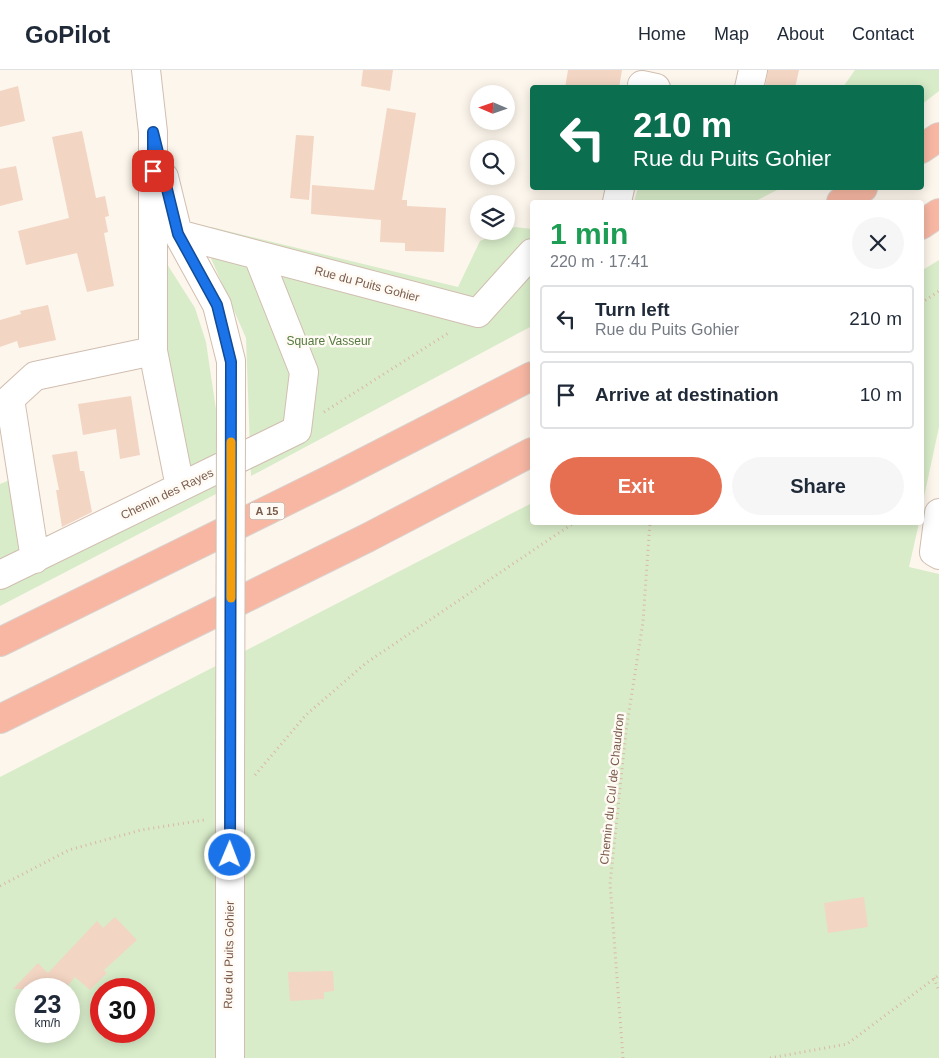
<!DOCTYPE html>
<meta charset="utf-8">
<style>
:root{--surface:#fff;--page:#f6f6f7;--text:#1f2937;--muted:#747a83;--line:#e0e1e3;--accent:#e76f51}
body{margin:0;font-family:Helvetica,sans-serif;background:var(--page);color:var(--text);height:100vh;display:flex;flex-direction:column;font-size:19px;white-space:nowrap}
*{box-sizing:border-box;margin:0}
p{font-size:16px;color:var(--muted)}
.icon{flex:none;width:28px;height:28px;fill:none;stroke:currentColor;stroke-width:2;stroke-linecap:round;stroke-linejoin:round}
.map{position:relative;flex:1;overflow:hidden}
.details{position:absolute;left:530px;top:130px;width:394px;height:325px;display:flex;flex-direction:column;background:var(--surface);border-radius:5px;box-shadow:0 2px 12px #0003}
.details>*{flex:none}
.hud{position:absolute;left:530px;top:15px;width:394px;height:105px;border-radius:5px;box-shadow:0 2px 12px #0003;background:#0b6e4f;color:#fff;overflow:hidden}
.needle{width:32px;rotate:272deg}
.buttons{position:absolute;left:470px;top:15px;display:grid;gap:10px}
.buttons a{display:grid;place-items:center;width:45px;height:45px;border-radius:50%;background:var(--surface);box-shadow:0 2px 12px #0003;font-size:25px}
.speed{position:absolute;left:15px;top:908px;display:flex;gap:10px;font-size:25px;font-weight:700;text-align:center}
.speed>*{display:grid;place-content:center;width:65px;height:65px;border-radius:50%;background:var(--surface);box-shadow:0 2px 12px #0003;line-height:1}
.speed small{font-size:12px;font-weight:400}
.speed .limit{border:8px solid #d22;background:#fff;color:#111}
.pin{position:absolute;display:grid;place-items:center;width:42px;height:42px;color:#fff;margin:-21px;border-radius:10px;box-shadow:0 2px 8px #0006}
.me{position:absolute;width:55px;margin:-28px;rotate:1deg;stroke-linejoin:round;filter:drop-shadow(0 0 4px #0008)}
.turn{display:flex;align-items:center;gap:18px;height:105px;padding:0 20px;font-size:22px}
.turn .icon{width:65px;height:65px;stroke-width:2.5}
.turn b{display:block;font-size:35px;line-height:42px}
.round{display:grid;place-items:center;flex:none;width:52px;height:52px;border-radius:26px;background:var(--page)}
.overview{display:flex;align-items:center;justify-content:space-between;height:85px;padding:0 20px}
h1{font-size:30px;font-weight:800;line-height:38px;color:#1e9e55}
.primary-button{display:flex;gap:10px;margin-top:auto;padding:10px 20px}
.primary-button a{flex:1;height:58px;border-radius:30px;background:var(--accent);color:#fff;font-size:20px;font-weight:800;line-height:58px;text-align:center}
.primary-button a+a{background:var(--page);color:var(--text)}
ul{padding:0;list-style:none}
li{display:flex;align-items:center;gap:15px;height:68px;margin:0 10px 8px;padding:0 10px;border:2px solid var(--line);border-radius:5px}
li div{flex:1}
li b{display:block;font-size:19px}
li em{font-style:normal}
header{display:flex;align-items:center;gap:30px;box-sizing:border-box;height:70px;padding:0 25px;background:var(--surface);border-bottom:1px solid var(--line)}
header strong{font-size:24px}
nav{display:flex;gap:28px;margin-inline-start:auto;font-size:18px}
.map>svg:first-child{display:block}
</style>
<header>
<strong>GoPilot</strong>
<nav><a>Home</a><a>Map</a><a>About</a><a>Contact</a></nav>
</header>
<div class="map">
<svg width="939" height="988" viewBox="0 0 939 988">
<rect width="100%" height="100%" fill="#fdf6ec"/>
<path fill="#d8ecc9" fill-rule="evenodd" d="M855 0H939V21L921 35V18L843 17Z
M638 118H781L754 132H634Z
M211 157 458 217 480 171 515 157 532 159V256L251 406 246 268 210 186Z
M160 183 195 238 206 272 219 360 216 424 0 536V414L20 406 30 465H78L177 406Z
M939 190V357L921 441V201Z
M532 433V452L919 453 909 497 939 504V988H0V707ZM26 919H69V961H26ZM101 919H144V961H101Z"/>
<path fill="#f3d5c3" d="M363 0H393L390 21 361 16Z
M568 0H622L619 18H565Z
M768 0H799L795 18H765Z
M18 16 25 51 0 57V21Z
M387 38 416 43 402 130H407V136L446 138 444 182 405 181V173L380 172 381 150 311 144 312 115 374 120Z
M82 61 96 128 105 126 109 146 105 147 108 162 104 163 114 216 87 222 77 183 26 195 18 161 69 148 52 67Z
M296 65 314 66 309 130 290 128Z
M16 96 23 130 0 136V99Z
M48 235 56 270 19 278 17 271 0 277V250L21 244 20 241Z
M131 326 140 385 120 389 116 359 83 365 78 334Z
M77 381 80 401H84L92 442 62 457 56 420H59L52 385Z
M864 827 868 857 828 863 824 833Z
M115 847 137 870 104 900 107 903 90 920 75 907 65 919H13L38 893 48 903 97 851 103 858Z
M333 901 334 921 324 922V929L290 931 288 902Z"/>
<g fill="none" stroke-linecap="round" stroke-linejoin="round">
<defs>
<path id="minor" d="M146 0 153 62V281L180 417
M642 18V15L656 18
M749 18 753 0
M164 107 178 164 217 235 231 291V353
M617 132 620 118
M178 164 478 243 532 183
M939 443 934 482 939 485
M35 489 10 329 35 306 153 281
M0 505 297 360 304 302 258 186
M230 988V702"/>
<path id="highway" d="M921 79 939 67
M841 132 863 118
M921 155 939 143
M0 572 333 408 532 306
M0 649 367 468 532 382"/>
</defs>
<use href="#minor" stroke="#d1beb0" stroke-width="30"/>
<use href="#highway" stroke="#dad1cd" stroke-width="30"/>
<path stroke="#d9b8a5" stroke-width="3" stroke-dasharray="1 4" stroke-linecap="butt" d="M921 233 939 221
M324 342 450 262
M255 705 306 645 366 593 575 452
M0 816 69 780 141 760 204 750
M934 908 939 921
M623 988 610 814 626 661 643 552 650 452
M770 988 847 974 939 905"/>
<use href="#minor" stroke="#fff" stroke-width="28"/>
<use href="#highway" stroke="#f7b7a3" stroke-width="28"/>
<defs>
<path id="minor-bridge" d="M230 702 231 353"/>
</defs>
<use href="#minor-bridge" stroke="#d1beb0" stroke-width="30" stroke-linecap="butt"/>
<use href="#minor-bridge" stroke="#fff" stroke-width="28"/>
</g>
<g fill="none" stroke-linecap="round" stroke-linejoin="round">
<defs>
<path id="route" d="M153 101V62L178 164 217 235 231 292 230 785"/>
</defs>
<use href="#route" stroke="#114b97" stroke-width="12"/>
<use href="#route" stroke="#1a73e8" stroke-width="9"/>
<path stroke="#f59e0b" stroke-width="9" d="M231 528V372"/>
</g>
<g text-anchor="middle" dominant-baseline="central" stroke-width="5" stroke-linejoin="round" paint-order="stroke">
<rect fill="#fffaf3" stroke="#a28b7f" stroke-width="1" x="249.5" y="432.5" width="35" height="17" rx="4"/>
<g font-size="11" font-weight="bold" fill="#7a5c4d">
<text x="267" y="441">A 15</text>
</g>
<g font-size="12" fill="#7a5c4d" stroke="#fffaf3">
<text transform="translate(367 214) rotate(15)">Rue du Puits Gohier</text>
<text transform="translate(167 424) rotate(-26)">Chemin des Rayes</text>
<text transform="translate(612 719) rotate(-84)">Chemin du Cul de Chaudron</text>
<text transform="translate(229 885) rotate(-89)">Rue du Puits Gohier</text>
</g>
<g font-size="12" fill="#537a41" stroke="#fffaf3">
<text x="329" y="271">Square Vasseur</text>
</g>
</g>
</svg>
<div class="buttons">
<a><svg class="needle" viewBox="-14 -14 28 28"><path d="M0-13l5 13h-10z" fill="#e53935"/><path d="M0 13l5-13h-10z" fill="#747a83"/></svg></a>
<a><svg class="icon" aria-label="search" viewBox="0 0 24 24"><circle cx="10" cy="10" r="6"/><path d="M15 15l6 6"/></svg></a>
<a><svg class="icon" aria-label="layers" viewBox="0 0 24 24"><path d="M12 4l9 5-9 5-9-5zM3 14l9 5 9-5"/></svg></a>
</div>
<div class="speed"><div>23<small>km/h</small></div><div class="limit">30</div></div>
<div class="pin" style="left:153px;top:101px;background:#d93025"><svg class="icon" aria-label="arrive" viewBox="0 0 24 24"><path d="M6 21V4h12l-3 4 3 4H6"/></svg></div>
<svg class="me" style="left:230px;top:785px" viewBox="-20 -20 40 40"><circle r="17" fill="#1a73e8" stroke="#fff" stroke-width="3"/><path d="M0-11L8 9 0 5-8 9z" fill="#fff"/></svg>
<div class="hud">
<div class="turn"><svg class="icon" aria-label="left" viewBox="0 0 24 24"><path d="M17 20v-9H6M10 6l-5 5 5 5"/></svg><div><b>210 m</b>Rue du Puits Gohier</div></div>
</div>
<section class="details">
<div class="overview"><div><h1>1 min</h1><p>220 m · 17:41</p></div><a class="round"><svg class="icon" aria-label="close" viewBox="0 0 24 24"><path d="M6 6l12 12M18 6L6 18"/></svg></a></div>
<ul>
<li><svg class="icon" aria-label="left" viewBox="0 0 24 24"><path d="M17 20v-9H6M10 6l-5 5 5 5"/></svg><div><b>Turn left</b><p>Rue du Puits Gohier</p></div><em>210 m</em></li>
<li><svg class="icon" aria-label="arrive" viewBox="0 0 24 24"><path d="M6 21V4h12l-3 4 3 4H6"/></svg><div><b>Arrive at destination</b></div><em>10 m</em></li>
</ul>
<div class="primary-button"><a>Exit</a><a>Share</a></div>
</section>
</div>
